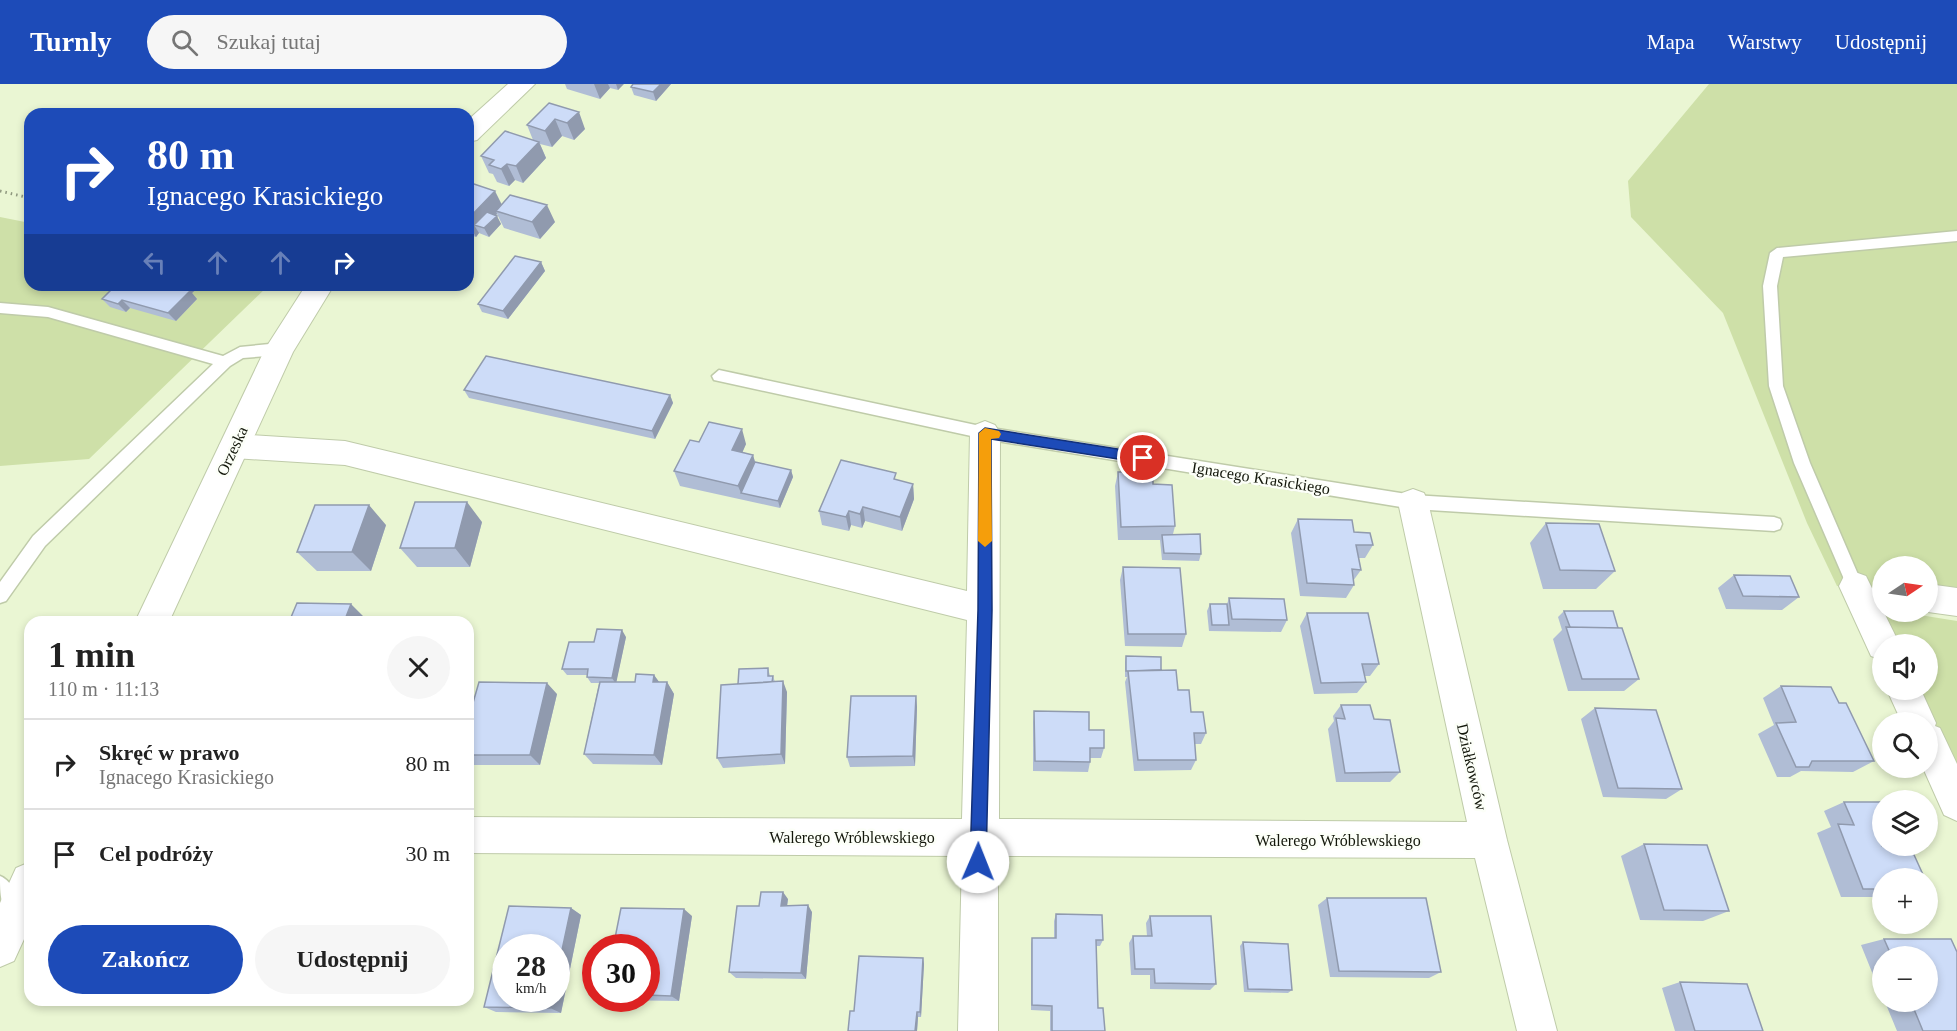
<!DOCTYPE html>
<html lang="pl">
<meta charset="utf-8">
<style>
:root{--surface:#fff;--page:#f6f6f6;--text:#222;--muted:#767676;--line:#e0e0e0;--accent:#1d4bb8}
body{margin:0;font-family:Georgia,serif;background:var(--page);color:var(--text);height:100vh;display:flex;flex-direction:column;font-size:22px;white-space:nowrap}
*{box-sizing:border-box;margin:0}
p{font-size:20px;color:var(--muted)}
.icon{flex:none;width:33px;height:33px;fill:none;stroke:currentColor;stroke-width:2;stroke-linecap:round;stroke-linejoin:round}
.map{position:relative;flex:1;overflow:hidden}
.drawer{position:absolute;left:24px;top:532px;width:450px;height:390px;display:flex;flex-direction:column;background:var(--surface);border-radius:18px;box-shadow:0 3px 9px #0003}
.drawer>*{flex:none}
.banner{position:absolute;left:24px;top:24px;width:450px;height:183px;border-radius:18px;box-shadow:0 3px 9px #0003;background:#1d4bb8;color:#fff;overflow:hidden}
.needle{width:39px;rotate:77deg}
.tools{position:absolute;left:1872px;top:472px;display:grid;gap:12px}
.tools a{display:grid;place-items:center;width:66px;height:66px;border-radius:50%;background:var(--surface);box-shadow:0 3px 9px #0003;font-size:30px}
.speed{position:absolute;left:492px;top:850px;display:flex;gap:12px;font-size:30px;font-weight:700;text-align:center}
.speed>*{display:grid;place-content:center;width:78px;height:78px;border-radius:50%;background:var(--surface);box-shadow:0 3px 9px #0003;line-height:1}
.speed small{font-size:15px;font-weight:400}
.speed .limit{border:9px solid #d22;background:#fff;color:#111}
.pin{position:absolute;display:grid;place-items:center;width:51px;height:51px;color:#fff;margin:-26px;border:3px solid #fff;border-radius:50%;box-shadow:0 2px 6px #0007}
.me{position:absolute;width:66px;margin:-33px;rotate:1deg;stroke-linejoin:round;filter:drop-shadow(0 0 4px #0008)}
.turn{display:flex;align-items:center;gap:21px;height:126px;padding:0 24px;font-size:27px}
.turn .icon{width:78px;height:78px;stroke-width:2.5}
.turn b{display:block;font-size:42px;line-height:51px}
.lanes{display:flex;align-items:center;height:57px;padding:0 24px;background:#0003;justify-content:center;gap:30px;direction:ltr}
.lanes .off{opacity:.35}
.round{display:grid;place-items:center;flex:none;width:63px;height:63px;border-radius:32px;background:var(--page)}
.head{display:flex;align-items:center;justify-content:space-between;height:102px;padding:0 24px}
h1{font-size:36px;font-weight:700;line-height:45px}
.action{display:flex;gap:12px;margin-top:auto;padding:12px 24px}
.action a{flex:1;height:69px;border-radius:36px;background:var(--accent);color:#fff;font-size:24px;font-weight:700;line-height:69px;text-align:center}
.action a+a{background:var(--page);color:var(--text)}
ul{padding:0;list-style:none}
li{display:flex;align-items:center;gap:18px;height:90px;padding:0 24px;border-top:2px solid var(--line)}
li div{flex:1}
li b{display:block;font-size:22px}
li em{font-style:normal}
header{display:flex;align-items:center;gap:36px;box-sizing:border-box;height:84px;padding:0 30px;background:var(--accent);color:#fff}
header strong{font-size:28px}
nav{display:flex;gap:33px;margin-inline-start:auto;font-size:21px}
.search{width:420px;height:54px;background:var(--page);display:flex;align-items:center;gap:15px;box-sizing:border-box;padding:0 21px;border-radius:33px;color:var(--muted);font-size:22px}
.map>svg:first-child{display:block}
</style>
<header>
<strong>Turnly</strong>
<div class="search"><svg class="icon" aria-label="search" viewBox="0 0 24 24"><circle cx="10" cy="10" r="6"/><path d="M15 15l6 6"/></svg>Szukaj tutaj</div>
<nav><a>Mapa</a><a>Warstwy</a><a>Udostępnij</a></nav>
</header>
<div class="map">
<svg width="1957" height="947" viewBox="0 0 1957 947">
<rect width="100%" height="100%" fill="#eaf6d3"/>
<path fill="#cee0a8" d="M1709 0H1957V514L1928 511V483H1882V507L1837 502 1807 439 1723 229 1631 133 1628 97Z
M0 133 30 139V201H269L89 375 0 382Z
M1880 525 1882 528H1901L1957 537V687L1919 606H1928V561H1897Z"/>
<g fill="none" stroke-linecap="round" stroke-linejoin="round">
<defs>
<path id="lane" d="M1957 147V157L1783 173 1777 202 1783 302 1810 379 1863 502 1861 507 1855 509 1849 507 1847 502 1794 379 1769 302 1763 202 1770 169 1777 164Z
M0 219 48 223 223 272 240 263 280 259 287 265 280 271 243 274 230 282 45 462 6 517 0 519V498L33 452 213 280 48 233 0 229Z
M719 286 985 343 1413 411 1774 433 1780 435 1782 440 1780 445 1774 447 1413 425 985 355 714 296 712 292Z
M0 792C12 797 21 815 26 827L23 834 16 837C0 829 0 809 0 792Z"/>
<path id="street" d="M985 337 995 341 1000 349 999 735 1467 738 1398 418 1402 409 1413 405 1424 409 1428 418 1507 756 1557 947H1517L1475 774 998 772V947H958L962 772 468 769V733L962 735 967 536 345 381 234 374 224 370 219 362 224 354 234 350 345 357 967 507 970 349 975 341Z
M1855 488 1866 492 1900 561H1882V576L1871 572 1839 502 1844 492Z
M1928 500 1957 504V532L1928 528Z
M1887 606H1921L1936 639 1935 642 1940 644 1957 680V737L1944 731 1923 684H1928V639H1902Z"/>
<path id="secondary" d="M508 0H535L477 56 468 58V36Z
M306 201H334L293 268 169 538H135L265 265Z
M30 778V842L14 877 0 883V819L16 784Z"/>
</defs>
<use href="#lane" stroke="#bfcba9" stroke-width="3"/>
<use href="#street" stroke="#bfcba9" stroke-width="2"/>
<use href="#secondary" stroke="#bfcba9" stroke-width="2"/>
<path stroke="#8f987f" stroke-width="3" stroke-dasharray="1.5 4" stroke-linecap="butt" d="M0 107 30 114"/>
<use href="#lane" fill="#fff" fill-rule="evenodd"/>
<use href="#street" fill="#fff" fill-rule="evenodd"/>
<use href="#secondary" fill="#fff" fill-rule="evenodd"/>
</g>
<path fill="#b0bdd5" d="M565 0H623L618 6 610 4 600 15 567 5Z
M633 0H671L656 17 634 11 631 3Z
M549 19 585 45 574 56 562 52 552 63 540 60 546 74 523 99 515 96 509 102 497 98 493 90 489 89 481 72 533 56 527 41Z
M468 98 502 120 555 138 540 155 504 144 497 130 496 131 501 140 489 153 479 149 476 153 468 150Z
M541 178 545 187 508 235 482 228 478 220Z
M116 201H201L192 209 197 215 176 237 130 224 126 228 110 223 102 215Z
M464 306 670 311 673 319 655 355 469 314Z
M699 358 746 360 742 368 753 371 755 378 791 386 793 393 780 424 680 402 674 387Z
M1118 388 1153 400 1175 442 1173 450 1201 470 1199 477 1162 476 1160 456H1118L1115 402Z
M897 396 913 400 914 415 902 447 865 437 862 444 851 441 849 447 822 441 819 427Z
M1298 435 1373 461 1365 474H1358L1361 486 1353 497 1354 501 1346 514 1300 512 1291 449Z
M482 438 470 483H417L400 464Z
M1546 439 1615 487 1596 505H1543L1530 459Z
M386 441 371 487H317L297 468Z
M1123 483 1186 550 1182 563 1125 562 1120 496Z
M1734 491 1799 513 1782 526 1726 525 1718 504Z
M1229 514 1287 536 1281 548 1209 547 1207 527 1210 520H1227Z
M1564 527 1618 544 1639 595 1624 607H1568L1553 555 1562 546 1558 533Z
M1307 529 1379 580 1370 592H1364L1366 598 1357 609 1314 610 1300 542Z
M626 553 616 598H635L654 591 659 598H667L674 610 662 681 593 680 584 670 599 599H591L587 593V591H567L562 585 594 558Z
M1126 572 1161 586 1178 606 1191 628 1206 649 1201 660H1195L1196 676 1191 686 1134 687 1125 598 1127 593H1125V578Z
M768 584 770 592H773L775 598 787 608 785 680 723 684 717 674 738 600Z
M1781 602 1839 619 1874 677 1853 688 1801 687 1790 693H1777L1758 650 1774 641 1763 614Z
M557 610 540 681H470L468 679V636Z
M916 612 917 623 915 682 850 683 847 673Z
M1341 621 1374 635 1400 688 1390 698H1336L1328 645 1334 637 1333 632Z
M1595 624 1682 705 1666 715 1603 713 1581 635Z
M1034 627 1089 646 1104 664 1101 674H1090V678L1088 688 1033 687V638Z
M1844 718 1882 795V813H1841L1817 749 1831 743 1824 727Z
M1644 760 1729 827 1703 837 1640 836 1621 772Z
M1327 814 1441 888 1429 894 1330 893 1318 821Z
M788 815 787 822 812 828 806 895 736 894 729 888 759 822Z
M571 824 581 831 561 929 496 928 484 923Z
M1056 830 1103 856 1100 862H1096L1098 924 1105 947H1050V927L1031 926V860L1032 854H1054V837Z
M692 832 679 917 613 916 612 915H646V864Z
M1150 832 1216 900 1210 906 1150 905V891H1131L1129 859 1133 852H1147L1146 839Z
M1884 855H1951L1957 868V947H1897L1885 918H1928V873H1882V913L1861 861Z
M1243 858 1292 906 1288 909 1244 908 1240 862Z
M923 874 924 880 921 933H918L917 947H848L854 927Z
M1680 898 1763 947H1675L1662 904Z"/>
<path fill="#909aae" d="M594 0H608L610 4 600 15Z
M616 0H624L618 6Z
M661 0H671L656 17 653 8Z
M579 28 585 45 574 56 567 39Z
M555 35 562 52 552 63 545 47Z
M539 58 546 74 523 99 516 82Z
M507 80 515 96 509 102 501 85Z
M495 107 503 123 496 127 497 130 484 144 474 141 479 149 476 153 468 138V135Z
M547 121 555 138 540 155 532 138Z
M497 132 501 140 489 153 484 144Z
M541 178 545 187 508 235 503 227Z
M185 201H201L192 209 197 215 176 237 168 229 182 204Z
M122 216 130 224 126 228 118 220Z
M670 311 673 319 655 355 652 347Z
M742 345 746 360 737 381 732 366Z
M753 371 757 385 741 409 738 402Z
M791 386 793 393 780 424 778 417Z
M913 400 914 415 902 447 900 433Z
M467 418 482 438 470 483 455 464Z
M369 421 386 441 371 487 352 468Z
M863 423 865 437 862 444 860 430Z
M849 427 851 441 849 447 846 433Z
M351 520 364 533 362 538H344Z
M622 546 626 553 616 600 612 594Z
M654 591 662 602 653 598Z
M783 597 787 608 785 680 781 670Z
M667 598 674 610 662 681 654 671Z
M547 599 557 610 540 681 530 671Z
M916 612 917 623 915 682 913 672Z
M783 808 788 815 786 829 781 822Z
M808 821 812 828 806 895 801 889Z
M571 824 581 831 561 929 550 924 552 915H556V894Z
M684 825 692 832 679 917 671 912Z
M923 874 924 880 921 933 920 928Z
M917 928 918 933 917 947H915Z"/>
<path fill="#cddcf8" stroke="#909aae" stroke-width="1.5" d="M633 0H661L653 8 631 3Z
M549 19 579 28 567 39 555 35 545 47 527 41Z
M505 47 539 58 516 82 507 80 501 85 489 81 494 76 481 72Z
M468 98 495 107 468 135Z
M510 111 547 121 532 138 496 127Z
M487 128 497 132 484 144 474 141Z
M515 172 541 178 503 227 478 220Z
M116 201H185L182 204 190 207 168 229 122 216 118 220 102 215Z
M486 272 670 311 652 347 464 306Z
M709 338 742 345 732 366 753 371 738 402 674 387 690 356 699 358Z
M841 376 896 389 894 395 913 400 900 433 863 423 860 430 849 427 846 433 819 427Z
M755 378 791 386 778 417 741 409Z
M1118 388H1153V400L1172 401 1175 442 1121 443Z
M415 418H467L455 464H400Z
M315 421H369L352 468H297Z
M1298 435 1352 436 1354 448 1370 449 1373 461H1356L1361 486 1352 485 1354 501 1307 499Z
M1546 439 1599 440 1615 487 1560 486Z
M1200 450 1201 470 1164 469 1162 451Z
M1123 483 1180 484 1186 550H1128Z
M1734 491 1790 492 1799 513 1743 512Z
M1229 514 1284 515 1287 536 1232 535Z
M297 519 351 520 344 538H289Z
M1210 520H1227L1229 541H1212Z
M1564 527H1613L1618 544 1570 543Z
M1307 529H1368L1379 580H1362L1366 598 1321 599Z
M1566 543 1622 544 1639 595H1582Z
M597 545 622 546 612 594 587 593 588 585H562L569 558H594Z
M1126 572 1161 573V586L1126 587Z
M768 584V592H773L772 598 738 600 739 585Z
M1176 586 1178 606H1189L1191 628H1203L1206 649H1194L1196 676H1138L1128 587Z
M636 590 654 591 653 598H667L654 671 584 670 600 598H635Z
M783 597 781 670 717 674 721 601Z
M479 598 547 599 530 671H468V636Z
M1781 602 1831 603 1839 619H1846L1874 677H1812L1809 683H1796L1776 639 1796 638Z
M851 612H916L913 672 847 673Z
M1341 621H1370L1374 635 1390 636 1400 688 1345 689 1336 634 1345 635Z
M1595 624 1656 626 1682 705 1618 704Z
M1034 627 1089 628V646H1104V664H1090V678L1035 677Z
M1844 718H1882V762H1910L1925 795H1882V805H1863L1838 740 1854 741Z
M1644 760 1707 761 1729 827 1664 826Z
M761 808H783L781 822 808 821 801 889 729 888 737 822H759Z
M1327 814H1426L1441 888 1339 887Z
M509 822 571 824 556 894V864H506V915H552L550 924 484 923Z
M621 824 684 825 671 912 646 911V864H613Z
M1056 830 1102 831 1103 856H1096L1098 924H1103L1105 947H1052V922L1032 921V854H1056Z
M1150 832H1211L1216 900 1155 899 1154 885H1135L1133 852H1152Z
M1884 855H1951L1957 868V947H1923L1911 918H1928V873H1892Z
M1243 858 1288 860 1292 906 1248 905Z
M859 872 923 874 920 928H917L915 947H848L850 927H854Z
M1680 898 1747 900 1763 947H1695Z"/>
<path fill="#1d4bb8" stroke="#133178" stroke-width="1.5" d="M985 344 1143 369 1149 374 1143 379 991 355 992 526 986 778 984 784 978 786 972 784 970 778 978 526 979 349Z"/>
<path fill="#f59e0b" d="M985 344 999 347 1001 350 999 354 991 355 992 457 985 463 978 457 979 349Z"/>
<g text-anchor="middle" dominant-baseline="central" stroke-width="5" stroke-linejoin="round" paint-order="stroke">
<g font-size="16" fill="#13170b" stroke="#fcfff8">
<text transform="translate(232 367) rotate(-65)">Orzeska</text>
<text transform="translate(1261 394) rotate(9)">Ignacego Krasickiego</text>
<text transform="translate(1472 683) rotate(77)">Działkowców</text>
<text x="852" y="753">Walerego Wróblewskiego</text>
<text x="1338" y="756">Walerego Wróblewskiego</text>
</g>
</g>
</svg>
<div class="tools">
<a><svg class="needle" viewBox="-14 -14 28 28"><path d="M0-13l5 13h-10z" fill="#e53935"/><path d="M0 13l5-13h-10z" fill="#767676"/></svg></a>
<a><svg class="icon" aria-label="sound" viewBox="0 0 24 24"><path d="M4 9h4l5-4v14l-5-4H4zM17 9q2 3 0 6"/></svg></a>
<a><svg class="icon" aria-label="search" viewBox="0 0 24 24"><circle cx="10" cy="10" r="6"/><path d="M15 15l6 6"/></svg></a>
<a><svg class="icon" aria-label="layers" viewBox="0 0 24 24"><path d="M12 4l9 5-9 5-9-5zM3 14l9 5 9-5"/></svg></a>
<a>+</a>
<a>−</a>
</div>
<div class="speed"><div>28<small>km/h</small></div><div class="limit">30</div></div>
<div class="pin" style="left:1143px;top:374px;background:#d93025"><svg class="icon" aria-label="arrive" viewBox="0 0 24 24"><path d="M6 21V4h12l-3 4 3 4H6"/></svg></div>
<svg class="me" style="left:978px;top:778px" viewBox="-20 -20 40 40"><circle r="19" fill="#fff"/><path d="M0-13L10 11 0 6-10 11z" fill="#1d4bb8"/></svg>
<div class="banner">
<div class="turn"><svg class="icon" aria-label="right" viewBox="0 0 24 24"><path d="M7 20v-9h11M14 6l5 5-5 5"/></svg><div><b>80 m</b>Ignacego Krasickiego</div></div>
<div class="lanes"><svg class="icon off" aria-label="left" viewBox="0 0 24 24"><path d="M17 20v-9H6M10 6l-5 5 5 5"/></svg><svg class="icon off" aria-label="ahead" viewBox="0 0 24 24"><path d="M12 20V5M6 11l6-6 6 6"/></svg><svg class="icon off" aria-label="ahead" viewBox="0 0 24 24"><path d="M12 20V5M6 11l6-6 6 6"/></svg><svg class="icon" aria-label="right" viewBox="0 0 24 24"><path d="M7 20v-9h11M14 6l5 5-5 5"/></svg></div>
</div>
<section class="drawer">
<div class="head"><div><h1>1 min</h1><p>110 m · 11:13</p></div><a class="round"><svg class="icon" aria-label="close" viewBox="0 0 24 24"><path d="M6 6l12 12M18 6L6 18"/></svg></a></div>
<ul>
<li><svg class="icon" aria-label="right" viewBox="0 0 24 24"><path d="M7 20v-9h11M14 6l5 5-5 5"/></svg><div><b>Skręć w prawo</b><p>Ignacego Krasickiego</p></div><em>80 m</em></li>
<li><svg class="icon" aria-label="arrive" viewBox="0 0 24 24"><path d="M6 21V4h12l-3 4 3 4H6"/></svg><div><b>Cel podróży</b></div><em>30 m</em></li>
</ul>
<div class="action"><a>Zakończ</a><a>Udostępnij</a></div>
</section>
</div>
